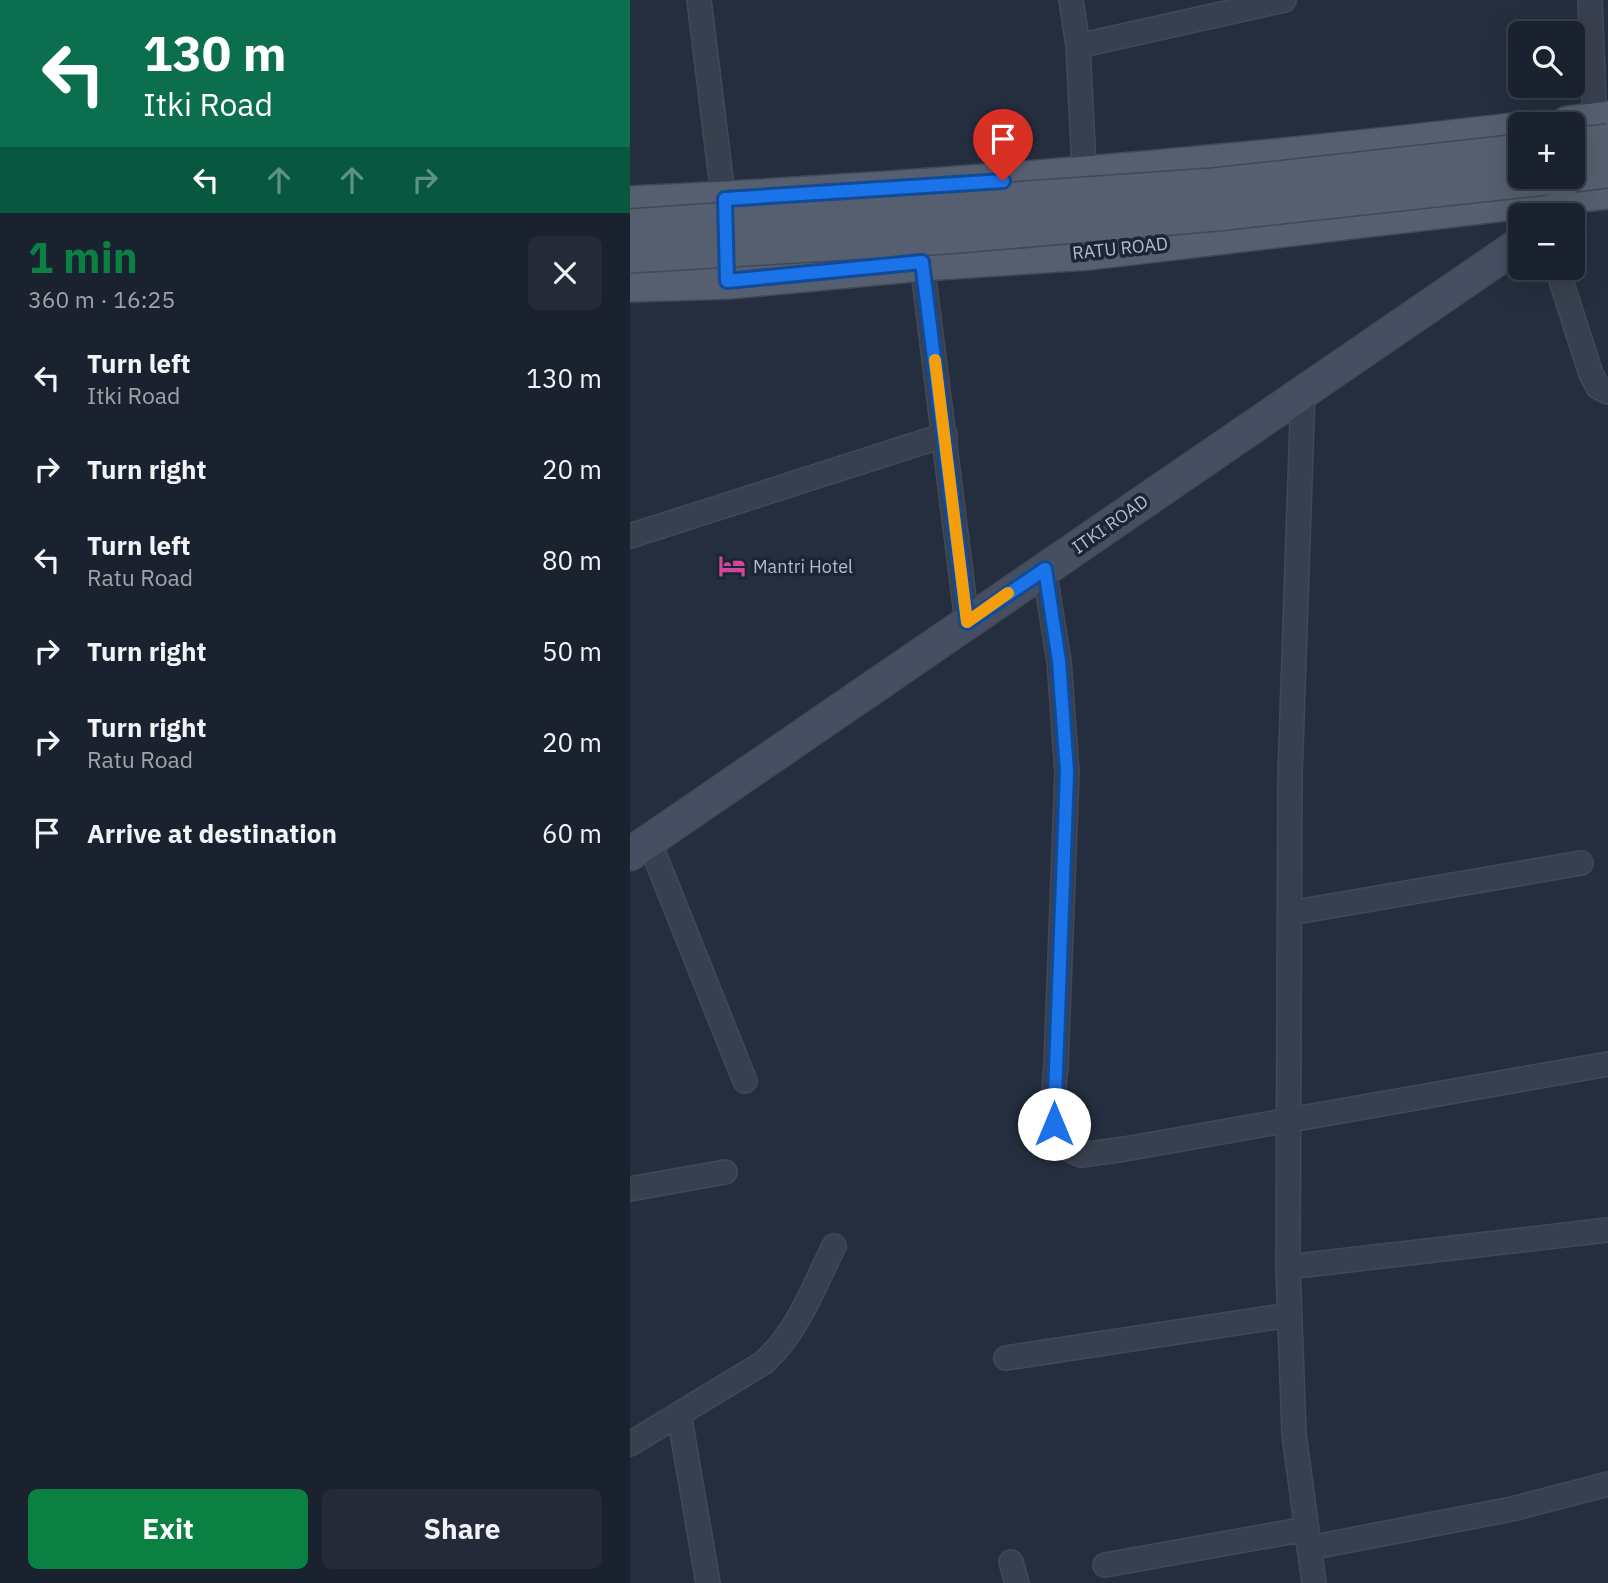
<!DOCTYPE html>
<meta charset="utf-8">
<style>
:root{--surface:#1b222f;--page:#242a37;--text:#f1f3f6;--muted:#a0a4aa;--line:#393f4b;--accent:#0b8043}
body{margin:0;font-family:"IBM Plex Sans",sans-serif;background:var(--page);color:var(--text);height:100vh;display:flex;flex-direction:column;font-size:26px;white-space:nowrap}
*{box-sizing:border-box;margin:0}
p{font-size:23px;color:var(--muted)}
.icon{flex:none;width:38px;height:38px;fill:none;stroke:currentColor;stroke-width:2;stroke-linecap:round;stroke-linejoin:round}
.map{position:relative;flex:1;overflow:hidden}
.sheet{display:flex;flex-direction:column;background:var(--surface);width:630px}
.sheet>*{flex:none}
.hud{background:#0b6e4f;color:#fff;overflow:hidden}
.buttons{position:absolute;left:878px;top:21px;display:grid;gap:14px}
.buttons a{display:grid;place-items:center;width:77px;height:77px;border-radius:10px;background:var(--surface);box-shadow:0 7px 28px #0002,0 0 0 2px var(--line);font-size:35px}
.pin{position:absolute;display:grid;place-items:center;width:60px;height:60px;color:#fff;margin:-72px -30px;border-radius:50% 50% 50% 0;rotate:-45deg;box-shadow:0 0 7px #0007}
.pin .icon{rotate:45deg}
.me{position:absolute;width:77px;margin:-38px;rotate:0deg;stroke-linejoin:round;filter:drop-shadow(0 0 5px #0008)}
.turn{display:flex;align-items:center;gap:24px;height:147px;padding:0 28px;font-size:32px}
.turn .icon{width:91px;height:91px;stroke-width:2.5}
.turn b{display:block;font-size:49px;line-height:60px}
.lanes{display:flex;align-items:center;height:66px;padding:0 28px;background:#0003;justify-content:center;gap:35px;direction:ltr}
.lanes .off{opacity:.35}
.round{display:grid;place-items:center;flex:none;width:74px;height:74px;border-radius:10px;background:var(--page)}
.headline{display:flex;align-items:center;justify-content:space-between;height:119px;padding:0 28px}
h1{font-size:42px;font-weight:700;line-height:52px;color:var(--accent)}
.cta{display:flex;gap:14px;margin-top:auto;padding:14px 28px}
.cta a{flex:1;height:80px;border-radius:10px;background:var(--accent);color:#fff;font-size:28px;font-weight:700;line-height:80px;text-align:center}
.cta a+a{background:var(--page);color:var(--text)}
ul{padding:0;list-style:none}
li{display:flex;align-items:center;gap:21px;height:91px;padding:0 28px}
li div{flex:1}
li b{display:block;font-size:26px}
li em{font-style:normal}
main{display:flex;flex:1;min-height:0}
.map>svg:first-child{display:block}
</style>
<main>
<section class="sheet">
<div class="hud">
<div class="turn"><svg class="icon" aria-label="left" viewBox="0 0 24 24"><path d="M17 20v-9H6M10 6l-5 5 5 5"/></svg><div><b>130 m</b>Itki Road</div></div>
<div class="lanes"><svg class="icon" aria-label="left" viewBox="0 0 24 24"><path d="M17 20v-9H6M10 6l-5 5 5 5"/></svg><svg class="icon off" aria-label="ahead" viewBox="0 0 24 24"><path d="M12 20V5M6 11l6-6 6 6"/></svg><svg class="icon off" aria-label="ahead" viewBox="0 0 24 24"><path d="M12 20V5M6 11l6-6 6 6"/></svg><svg class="icon off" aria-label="right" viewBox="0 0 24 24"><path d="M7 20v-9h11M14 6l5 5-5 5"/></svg></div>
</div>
<div class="headline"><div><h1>1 min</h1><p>360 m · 16:25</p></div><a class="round"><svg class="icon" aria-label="close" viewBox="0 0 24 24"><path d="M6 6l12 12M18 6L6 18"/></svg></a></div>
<ul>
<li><svg class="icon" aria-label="left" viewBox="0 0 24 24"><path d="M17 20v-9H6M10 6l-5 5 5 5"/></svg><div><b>Turn left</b><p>Itki Road</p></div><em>130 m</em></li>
<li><svg class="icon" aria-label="right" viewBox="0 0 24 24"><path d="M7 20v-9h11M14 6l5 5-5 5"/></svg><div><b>Turn right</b></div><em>20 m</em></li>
<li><svg class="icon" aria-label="left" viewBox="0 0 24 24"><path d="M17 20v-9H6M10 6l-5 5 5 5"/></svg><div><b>Turn left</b><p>Ratu Road</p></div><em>80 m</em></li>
<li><svg class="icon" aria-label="right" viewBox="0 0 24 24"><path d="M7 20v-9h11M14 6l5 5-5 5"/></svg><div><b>Turn right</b></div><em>50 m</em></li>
<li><svg class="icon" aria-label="right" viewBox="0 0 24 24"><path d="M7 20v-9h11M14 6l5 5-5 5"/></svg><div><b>Turn right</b><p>Ratu Road</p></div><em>20 m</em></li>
<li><svg class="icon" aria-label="arrive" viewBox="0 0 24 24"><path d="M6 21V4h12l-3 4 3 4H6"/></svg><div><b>Arrive at destination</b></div><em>60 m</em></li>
</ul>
<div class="cta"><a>Exit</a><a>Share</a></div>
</section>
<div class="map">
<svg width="978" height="1583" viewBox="0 0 978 1583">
<rect width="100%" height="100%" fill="#242e3f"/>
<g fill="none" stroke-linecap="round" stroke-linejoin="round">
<defs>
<path id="street" d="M69 0 95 211
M441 0 448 46
M960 0 965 121
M455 186 448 46 654 0
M292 263 337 622
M927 268 961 374 968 387 978 392
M673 390 660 776 658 1267 664 1434 684 1583
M0 536 315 435
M414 569 429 661 437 772 426 1066C423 1095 421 1118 430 1145L451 1155 495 1149 978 1064
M19 841 115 1081
M660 913 951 863
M0 1189 95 1172
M658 1267 978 1230
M376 1358 660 1315
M49 1414 78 1583
M0 1444 133 1363C167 1334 184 1286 204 1246
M679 1548 882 1509 978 1484
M381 1562 387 1583
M475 1565 676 1529"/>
<path id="secondary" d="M0 854 891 243"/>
<path id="primary" d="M938 124 978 119
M0 204C298 190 595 165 891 130
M0 284 98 281 292 263 459 252 978 191"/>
</defs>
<use href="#street" stroke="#414958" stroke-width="26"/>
<use href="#secondary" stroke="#414958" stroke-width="35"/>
<use href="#primary" stroke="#414958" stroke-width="38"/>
<use href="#street" stroke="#38404f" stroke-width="23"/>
<use href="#secondary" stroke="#464f62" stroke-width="32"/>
<use href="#primary" stroke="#565f6f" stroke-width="35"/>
<defs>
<path id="primary-bridge" d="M943 146 978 142
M943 174 978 170
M0 227 584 186 891 152
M0 255 316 236 587 213 916 177"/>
</defs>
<use href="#primary-bridge" stroke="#414958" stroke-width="38" stroke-linecap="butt"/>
<use href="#primary-bridge" stroke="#565f6f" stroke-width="35"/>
</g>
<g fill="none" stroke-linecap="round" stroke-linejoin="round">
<defs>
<path id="route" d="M373 181 95 199 97 281 292 262 337 622 415 569 429 661 437 772 424 1124"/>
</defs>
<use href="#route" stroke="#114b97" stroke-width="18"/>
<use href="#route" stroke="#1a73e8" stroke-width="12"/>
<path stroke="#f59e0b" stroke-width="12" d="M305 360 337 622 378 593"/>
</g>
<defs>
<symbol id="hotel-bare" viewBox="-9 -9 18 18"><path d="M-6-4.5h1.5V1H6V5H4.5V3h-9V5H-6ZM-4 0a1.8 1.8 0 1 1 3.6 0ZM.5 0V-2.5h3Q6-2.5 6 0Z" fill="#d1479c" stroke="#1d2534" stroke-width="2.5" paint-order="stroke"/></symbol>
</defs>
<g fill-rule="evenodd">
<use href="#hotel-bare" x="83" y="547" width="38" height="38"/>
</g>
<g text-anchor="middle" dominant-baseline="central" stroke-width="7" stroke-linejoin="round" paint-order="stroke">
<g font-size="18" fill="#b4bbca" stroke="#1d2534">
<text transform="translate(490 248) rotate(-6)">RATU ROAD</text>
<text transform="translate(480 524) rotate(-35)">ITKI ROAD</text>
</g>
<g font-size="18" fill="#b4bbca" stroke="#1d2534" text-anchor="start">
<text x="123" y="566">Mantri Hotel</text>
</g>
</g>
</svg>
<div class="buttons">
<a><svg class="icon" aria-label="search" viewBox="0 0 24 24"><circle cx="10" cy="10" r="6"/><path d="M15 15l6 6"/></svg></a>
<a>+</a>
<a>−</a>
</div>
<div class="pin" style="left:373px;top:181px;background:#d93025"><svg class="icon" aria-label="arrive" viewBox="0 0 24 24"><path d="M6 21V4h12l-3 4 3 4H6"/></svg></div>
<svg class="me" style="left:424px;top:1124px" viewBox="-20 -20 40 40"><circle r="19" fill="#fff"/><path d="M0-13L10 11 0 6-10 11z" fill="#1a73e8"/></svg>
</div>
</main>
